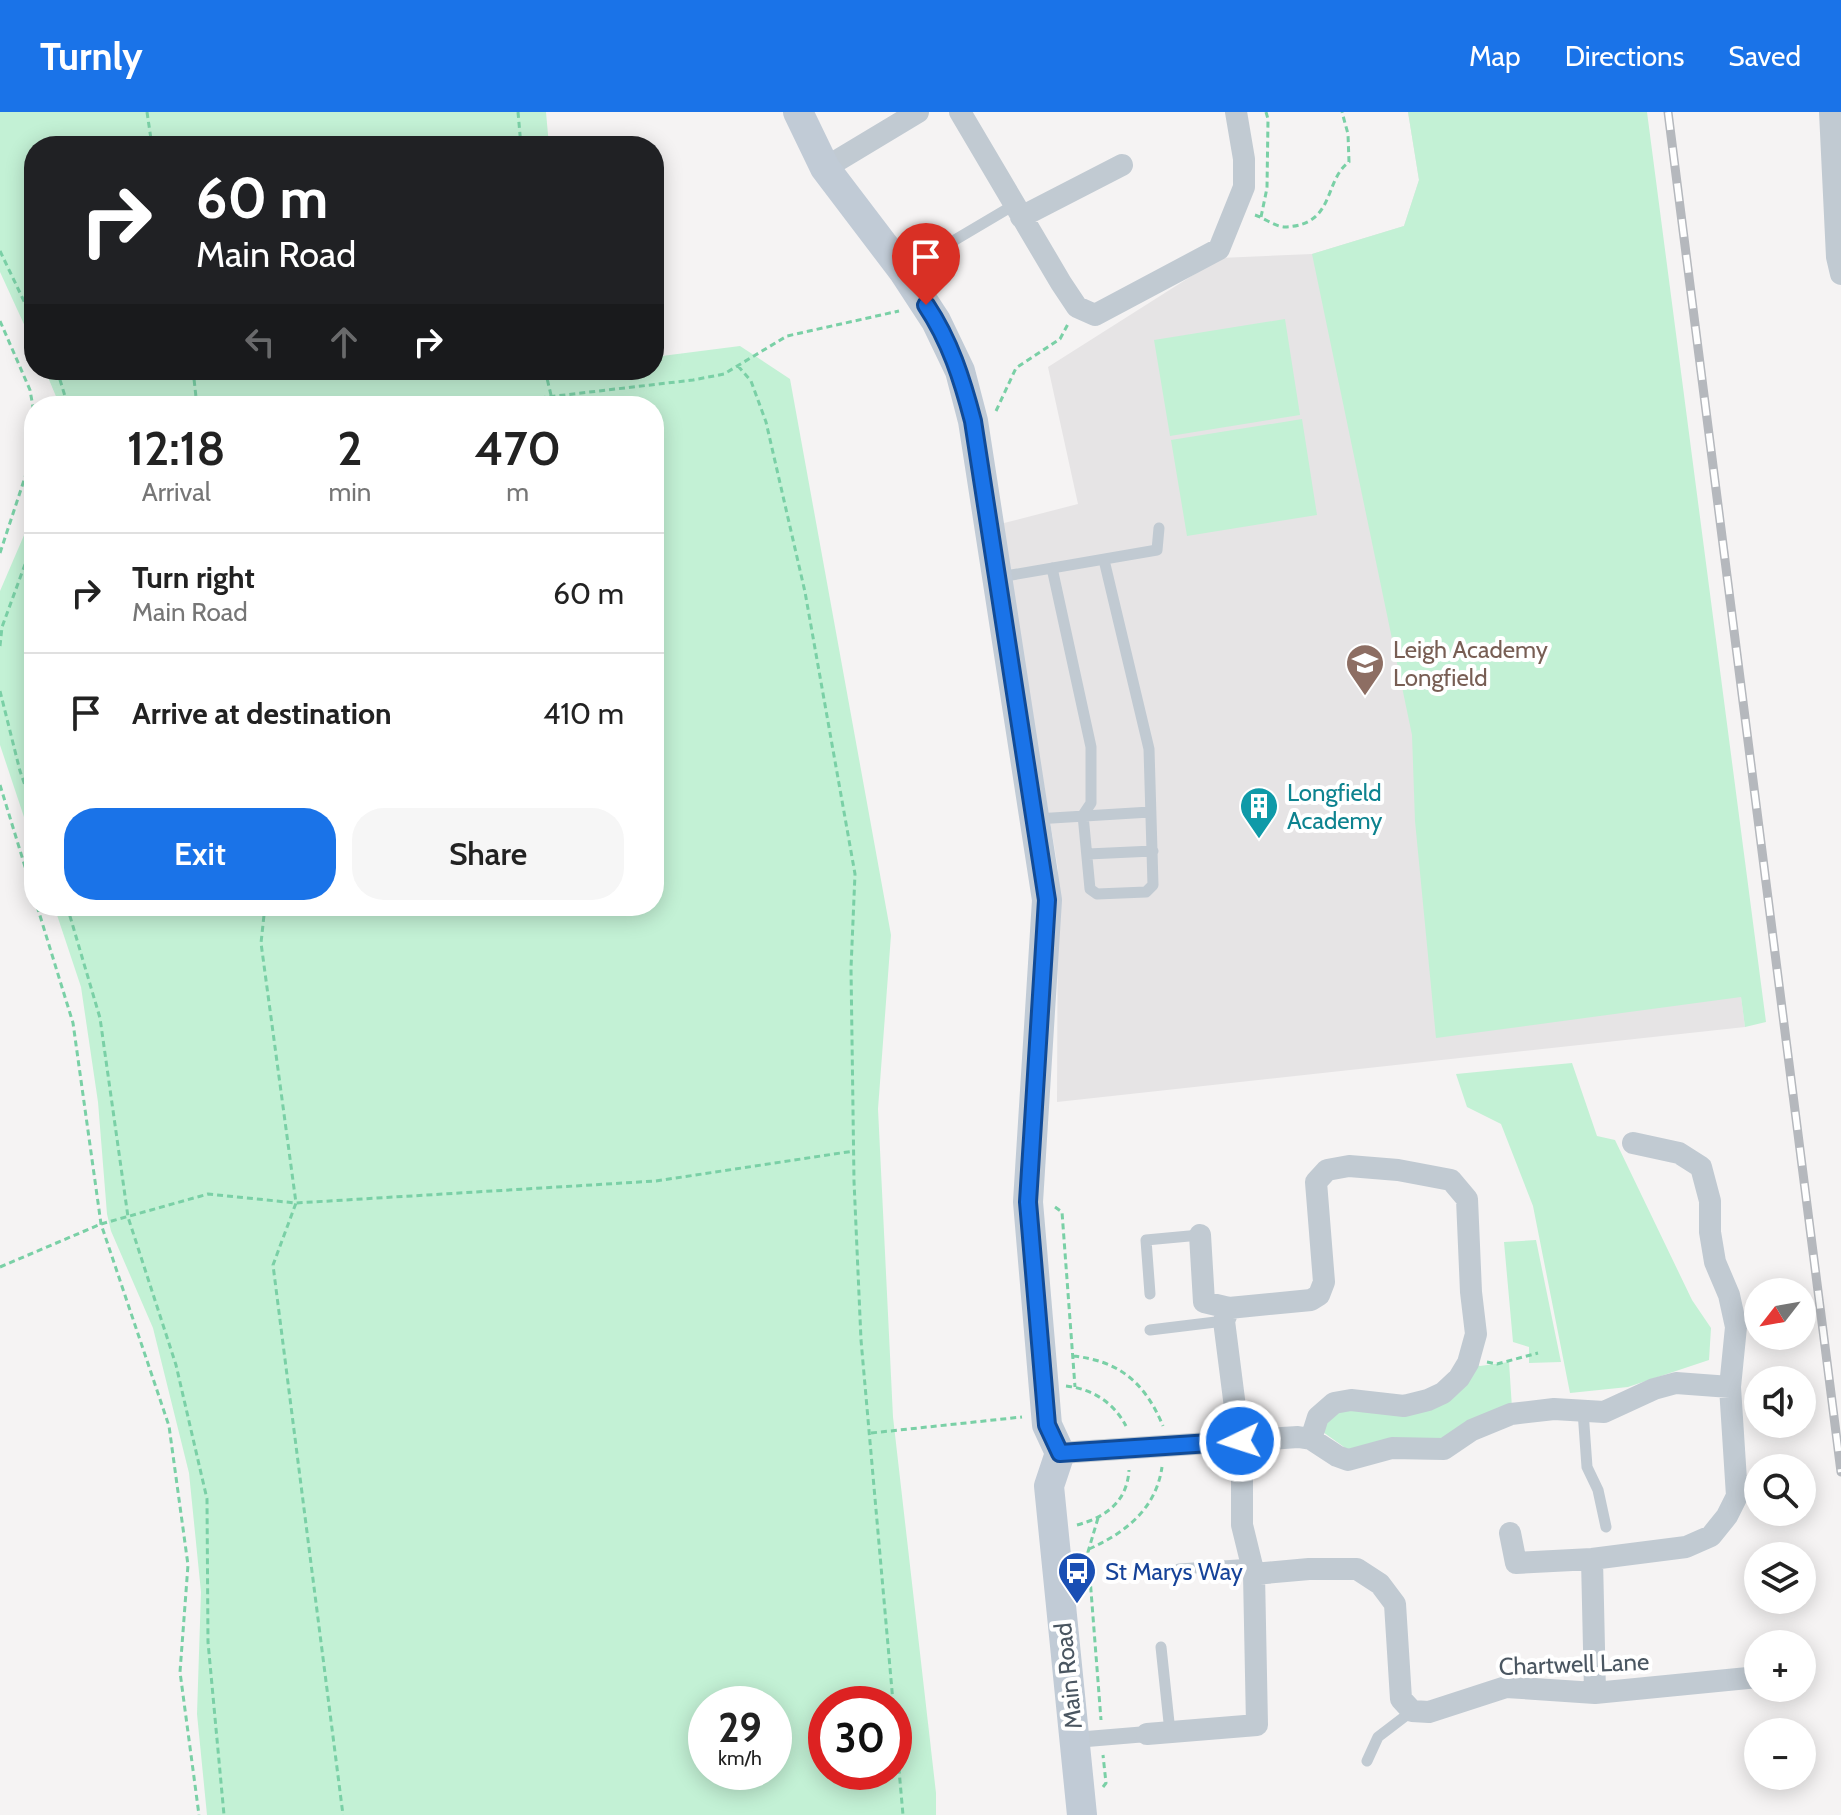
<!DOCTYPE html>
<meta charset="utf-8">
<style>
:root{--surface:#fff;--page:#f6f6f6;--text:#222;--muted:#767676;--line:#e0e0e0;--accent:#1a73e8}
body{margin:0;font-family:Cabin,sans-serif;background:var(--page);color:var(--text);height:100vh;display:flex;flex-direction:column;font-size:30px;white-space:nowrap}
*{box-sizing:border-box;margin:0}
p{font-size:26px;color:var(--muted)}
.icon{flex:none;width:44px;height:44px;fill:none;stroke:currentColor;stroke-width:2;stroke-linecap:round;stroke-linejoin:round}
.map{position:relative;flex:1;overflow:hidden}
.panel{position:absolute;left:24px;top:284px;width:640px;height:520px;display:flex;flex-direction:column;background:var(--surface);border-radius:32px;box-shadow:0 4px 20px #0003}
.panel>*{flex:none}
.top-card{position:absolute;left:24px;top:24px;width:640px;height:244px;border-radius:32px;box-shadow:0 4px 20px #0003;background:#202124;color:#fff;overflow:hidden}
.needle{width:52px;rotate:239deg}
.tools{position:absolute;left:1744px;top:1166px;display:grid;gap:16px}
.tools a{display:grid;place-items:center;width:72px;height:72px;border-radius:50%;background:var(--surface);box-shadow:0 4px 20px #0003;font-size:40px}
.speed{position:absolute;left:688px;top:1574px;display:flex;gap:16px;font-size:40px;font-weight:700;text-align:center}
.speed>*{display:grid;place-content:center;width:104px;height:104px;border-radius:50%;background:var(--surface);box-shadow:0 4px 20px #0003;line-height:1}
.speed small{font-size:20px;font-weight:400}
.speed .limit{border:12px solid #d22;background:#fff;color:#111}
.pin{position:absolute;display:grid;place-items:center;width:68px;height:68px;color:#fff;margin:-82px -34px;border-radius:50% 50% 50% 0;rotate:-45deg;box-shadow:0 0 8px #0007}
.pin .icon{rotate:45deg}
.me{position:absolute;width:88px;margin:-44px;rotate:266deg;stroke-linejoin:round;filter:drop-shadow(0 0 6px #0008)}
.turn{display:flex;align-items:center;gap:28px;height:168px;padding:0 40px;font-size:36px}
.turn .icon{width:104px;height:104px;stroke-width:2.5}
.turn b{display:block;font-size:56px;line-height:68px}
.lanes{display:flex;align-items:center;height:76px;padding:0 40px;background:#0003;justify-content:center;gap:40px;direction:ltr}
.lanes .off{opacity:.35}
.eta{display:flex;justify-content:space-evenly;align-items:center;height:136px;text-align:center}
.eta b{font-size:48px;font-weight:600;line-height:56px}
.action{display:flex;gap:16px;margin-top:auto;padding:16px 40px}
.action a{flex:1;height:92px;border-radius:32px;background:var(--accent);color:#fff;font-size:32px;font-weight:600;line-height:92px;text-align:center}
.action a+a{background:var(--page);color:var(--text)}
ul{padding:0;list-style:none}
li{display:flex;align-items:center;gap:24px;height:120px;padding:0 40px;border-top:2px solid var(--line)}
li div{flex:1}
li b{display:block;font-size:30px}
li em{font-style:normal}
header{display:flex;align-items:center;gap:48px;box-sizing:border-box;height:112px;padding:0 40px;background:var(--accent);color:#fff}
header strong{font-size:38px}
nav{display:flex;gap:44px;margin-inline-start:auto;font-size:28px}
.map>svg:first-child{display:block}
</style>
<header>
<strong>Turnly</strong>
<nav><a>Map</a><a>Directions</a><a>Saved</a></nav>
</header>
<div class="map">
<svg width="1841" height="1703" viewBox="0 0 1841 1703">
<rect width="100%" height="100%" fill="#f5f3f3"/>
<path fill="#e6e4e5" d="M1408 0H1626L1745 915 1057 990 1058 757 1000 412 1078 392 1048 255 1220 146 1312 142 1404 114 1419 68Z"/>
<path fill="#c3f1d5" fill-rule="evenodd" d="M0 0H546L549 34H34V234L0 160Z
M1408 0H1647L1766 910 1745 915 1741 885 1436 926 1415 709 1412 623 1312 142 1404 114 1419 68Z
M1285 207 1300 303 1170 324 1154 228Z
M740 234 790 267 891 823 878 997 893 1305 936 1681V1703H207L197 1602 201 1480 189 1361 153 1216 111 1119 107 1102 98 990 81 875 54 794H654V294H60L45 258H654V245ZM774 1592V1660H706V1592ZM826 1592H894V1660H826Z
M1302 307 1317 403 1187 424 1171 328Z
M34 400V735L0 633V479Z
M1572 951 1597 1024 1615 1028 1692 1188 1711 1216 1709 1248 1628 1275 1570 1281 1533 1094 1501 1012 1467 995 1456 962Z
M1536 1128 1561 1250 1529 1251V1235L1513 1230 1504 1130Z
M1509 1250 1512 1296 1453 1324 1351 1340 1323 1320 1322 1317 1337 1296 1398 1300 1474 1252 1480 1254Z"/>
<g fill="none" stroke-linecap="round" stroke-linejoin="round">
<path stroke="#7ad0a6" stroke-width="3" stroke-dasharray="6 4" stroke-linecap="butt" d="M147 0 152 34
M518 0 521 34
M1255 103C1264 106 1276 115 1285 115 1336 113 1323 69 1349 50L1348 22 1342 0
M1261 105 1267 76 1268 7 1266 0
M0 139 34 210
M0 209 30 278 34 301
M738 254 751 269 766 310 805 480 855 762 851 856 854 1069 861 1228 903 1703
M57 258 68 294
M193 258 197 294
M545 258 551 283
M470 294 693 268 724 262 787 224 899 199
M996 299 1016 256 1060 227 1068 212
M0 441 34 338
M0 534 2 515 34 428
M0 579 20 659 34 699
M0 673 34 784
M37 794 73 911 101 1112 169 1314 188 1453 180 1560 199 1703
M67 794 100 906 128 1105 176 1253 207 1387 208 1530 224 1703
M265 794 261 831 296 1091 273 1153 343 1703
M1055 1095 1062 1100 1075 1275
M0 1155 101 1112 208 1082 296 1091 656 1069 854 1039
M1073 1244C1120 1249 1145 1271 1163 1314
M1487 1250 1497 1252 1538 1241
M1066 1274C1093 1277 1114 1291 1126 1314
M871 1321 1022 1305
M1098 1406 1088 1440 1101 1608
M1077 1413C1106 1405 1127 1390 1129 1358
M1089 1437C1125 1421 1156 1397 1162 1355
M1103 1675 1106 1671 1103 1643"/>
<path stroke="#c1cad2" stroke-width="11" d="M943 135 1014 93
M1052 456 1091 635V691L1083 703 1090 777 1097 782 1146 780 1153 773 1149 637 1104 448
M1000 465 1157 438 1159 416
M1036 707 1150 700
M1088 742 1153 739
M1150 1182 1146 1128 1200 1123
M1150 1218 1224 1209
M1583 1299 1587 1355 1598 1378 1606 1415
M1179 1457 1252 1452
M1161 1535 1170 1620
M1367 1649 1378 1625 1412 1599"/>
<path stroke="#c1cad2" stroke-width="16" d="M1075 1628 1147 1622"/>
<path stroke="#c1cad2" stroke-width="22" d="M960 0 1061 171 1077 195 1095 203 1219 137 1244 75V47L1236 0
M1830 0 1837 145 1841 162
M825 56 918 0
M1021 105 1122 53
M1200 1123 1204 1190 1229 1196
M1060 1341 1298 1325 1311 1327 1337 1344 1348 1348 1392 1336 1444 1337 1472 1318 1511 1302 1554 1297 1604 1300 1654 1277 1676 1271 1730 1275
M1510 1421 1516 1451 1592 1447 1686 1435 1711 1424 1727 1404 1737 1384 1730 1275 1736 1215 1729 1183 1715 1150 1710 1120V1089L1701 1055 1679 1041 1633 1031
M1592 1447 1595 1581
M1254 1462 1309 1457H1357L1380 1472 1395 1492 1401 1587 1412 1599 1429 1600 1506 1575 1595 1581 1758 1565
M1147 1622 1257 1613 1254 1462 1242 1413V1350L1224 1209 1229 1196 1311 1188 1319 1183 1324 1170 1316 1070 1327 1058 1349 1054 1398 1058 1451 1068 1467 1087 1471 1180 1476 1222 1468 1251 1459 1266 1443 1281 1428 1288 1404 1294 1351 1288 1334 1291 1318 1305 1311 1327"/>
<path stroke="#c1cbd6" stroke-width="30" d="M798 0 825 56 904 160 936 209 960 259 973 309 1047 788 1028 1090 1047 1313 1060 1341 1049 1374 1082 1703"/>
<defs>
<path id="rail" d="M1668 0 1841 1360"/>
</defs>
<use href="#rail" stroke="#b5b8bd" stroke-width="9"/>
<use href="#rail" stroke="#fff" stroke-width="6" stroke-dasharray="18" stroke-linecap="butt"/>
</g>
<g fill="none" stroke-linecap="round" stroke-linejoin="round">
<defs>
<path id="route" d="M926 193C950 229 962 267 973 309L1047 788 1028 1090 1047 1313 1060 1341 1240 1329"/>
</defs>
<use href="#route" stroke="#114b97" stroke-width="20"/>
<use href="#route" stroke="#1a73e8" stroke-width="14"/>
</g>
<defs>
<symbol id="school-pin" viewBox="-11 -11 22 30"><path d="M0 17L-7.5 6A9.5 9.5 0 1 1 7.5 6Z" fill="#8d6e63" stroke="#fff"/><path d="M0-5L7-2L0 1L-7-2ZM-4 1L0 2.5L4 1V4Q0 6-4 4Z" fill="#fff"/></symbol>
<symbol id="building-pin" viewBox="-11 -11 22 30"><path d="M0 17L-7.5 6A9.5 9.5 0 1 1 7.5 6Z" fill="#0f9aa8" stroke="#fff"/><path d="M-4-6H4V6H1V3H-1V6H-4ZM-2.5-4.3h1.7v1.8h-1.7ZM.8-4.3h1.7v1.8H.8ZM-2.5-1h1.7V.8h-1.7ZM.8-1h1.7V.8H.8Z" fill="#fff"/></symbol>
<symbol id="bus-pin" viewBox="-11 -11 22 30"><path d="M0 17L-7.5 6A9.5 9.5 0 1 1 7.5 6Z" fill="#1a4fb4" stroke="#fff"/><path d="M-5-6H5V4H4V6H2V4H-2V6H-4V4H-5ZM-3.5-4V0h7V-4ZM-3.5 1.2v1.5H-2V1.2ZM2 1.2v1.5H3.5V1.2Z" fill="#fff"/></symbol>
</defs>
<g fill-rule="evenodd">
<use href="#school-pin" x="1343" y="529" width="44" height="60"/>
<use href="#building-pin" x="1237" y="672" width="44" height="60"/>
<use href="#bus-pin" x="1055" y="1437" width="44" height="60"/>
</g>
<g text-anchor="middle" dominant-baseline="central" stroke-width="8" stroke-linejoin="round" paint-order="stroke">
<g font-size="24" fill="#785e54" stroke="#fff" text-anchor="start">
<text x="1393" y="537">Leigh Academy<tspan x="1393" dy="28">Longfield</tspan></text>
</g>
<g font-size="24" fill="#0d838f" stroke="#fff" text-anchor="start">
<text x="1287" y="680">Longfield<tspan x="1287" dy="28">Academy</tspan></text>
</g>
<g font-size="24" fill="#164399" stroke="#fff" text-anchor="start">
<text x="1105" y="1459">St Marys Way</text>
</g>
<g font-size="24" fill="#4a5661" stroke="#fff">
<text transform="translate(1574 1552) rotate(-2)">Chartwell Lane</text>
<text transform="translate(1068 1564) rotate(-96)">Main Road</text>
</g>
</g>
</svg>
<div class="tools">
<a><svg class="needle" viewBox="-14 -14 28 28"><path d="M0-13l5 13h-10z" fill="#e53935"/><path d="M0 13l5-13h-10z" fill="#767676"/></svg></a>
<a><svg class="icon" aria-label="sound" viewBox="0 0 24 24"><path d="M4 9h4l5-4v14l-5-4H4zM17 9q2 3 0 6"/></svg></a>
<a><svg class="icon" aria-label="search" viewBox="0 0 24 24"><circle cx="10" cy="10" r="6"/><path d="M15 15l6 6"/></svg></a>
<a><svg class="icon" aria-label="layers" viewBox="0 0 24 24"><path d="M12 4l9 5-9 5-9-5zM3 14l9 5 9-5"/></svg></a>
<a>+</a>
<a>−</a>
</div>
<div class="speed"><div>29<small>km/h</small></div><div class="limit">30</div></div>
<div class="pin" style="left:926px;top:193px;background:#d93025"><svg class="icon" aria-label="arrive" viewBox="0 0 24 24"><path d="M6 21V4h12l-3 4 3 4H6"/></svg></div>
<svg class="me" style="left:1240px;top:1329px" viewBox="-20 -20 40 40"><circle r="17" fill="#1a73e8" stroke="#fff" stroke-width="3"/><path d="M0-11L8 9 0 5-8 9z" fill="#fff"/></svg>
<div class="top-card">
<div class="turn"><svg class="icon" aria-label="right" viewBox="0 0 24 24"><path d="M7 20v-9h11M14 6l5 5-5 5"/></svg><div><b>60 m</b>Main Road</div></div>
<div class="lanes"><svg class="icon off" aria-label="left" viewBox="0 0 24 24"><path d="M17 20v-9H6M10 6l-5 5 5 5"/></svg><svg class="icon off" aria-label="ahead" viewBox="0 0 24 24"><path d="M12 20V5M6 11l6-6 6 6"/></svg><svg class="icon" aria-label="right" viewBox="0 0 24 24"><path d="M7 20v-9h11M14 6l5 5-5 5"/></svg></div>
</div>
<section class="panel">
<div class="eta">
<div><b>12:18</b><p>Arrival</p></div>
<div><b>2</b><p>min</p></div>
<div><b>470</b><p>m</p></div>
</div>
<ul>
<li><svg class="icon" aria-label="right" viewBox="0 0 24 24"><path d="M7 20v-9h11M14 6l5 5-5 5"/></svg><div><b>Turn right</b><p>Main Road</p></div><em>60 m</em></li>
<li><svg class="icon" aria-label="arrive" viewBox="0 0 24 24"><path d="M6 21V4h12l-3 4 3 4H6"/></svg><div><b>Arrive at destination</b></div><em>410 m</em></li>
</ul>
<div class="action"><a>Exit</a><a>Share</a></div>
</section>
</div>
